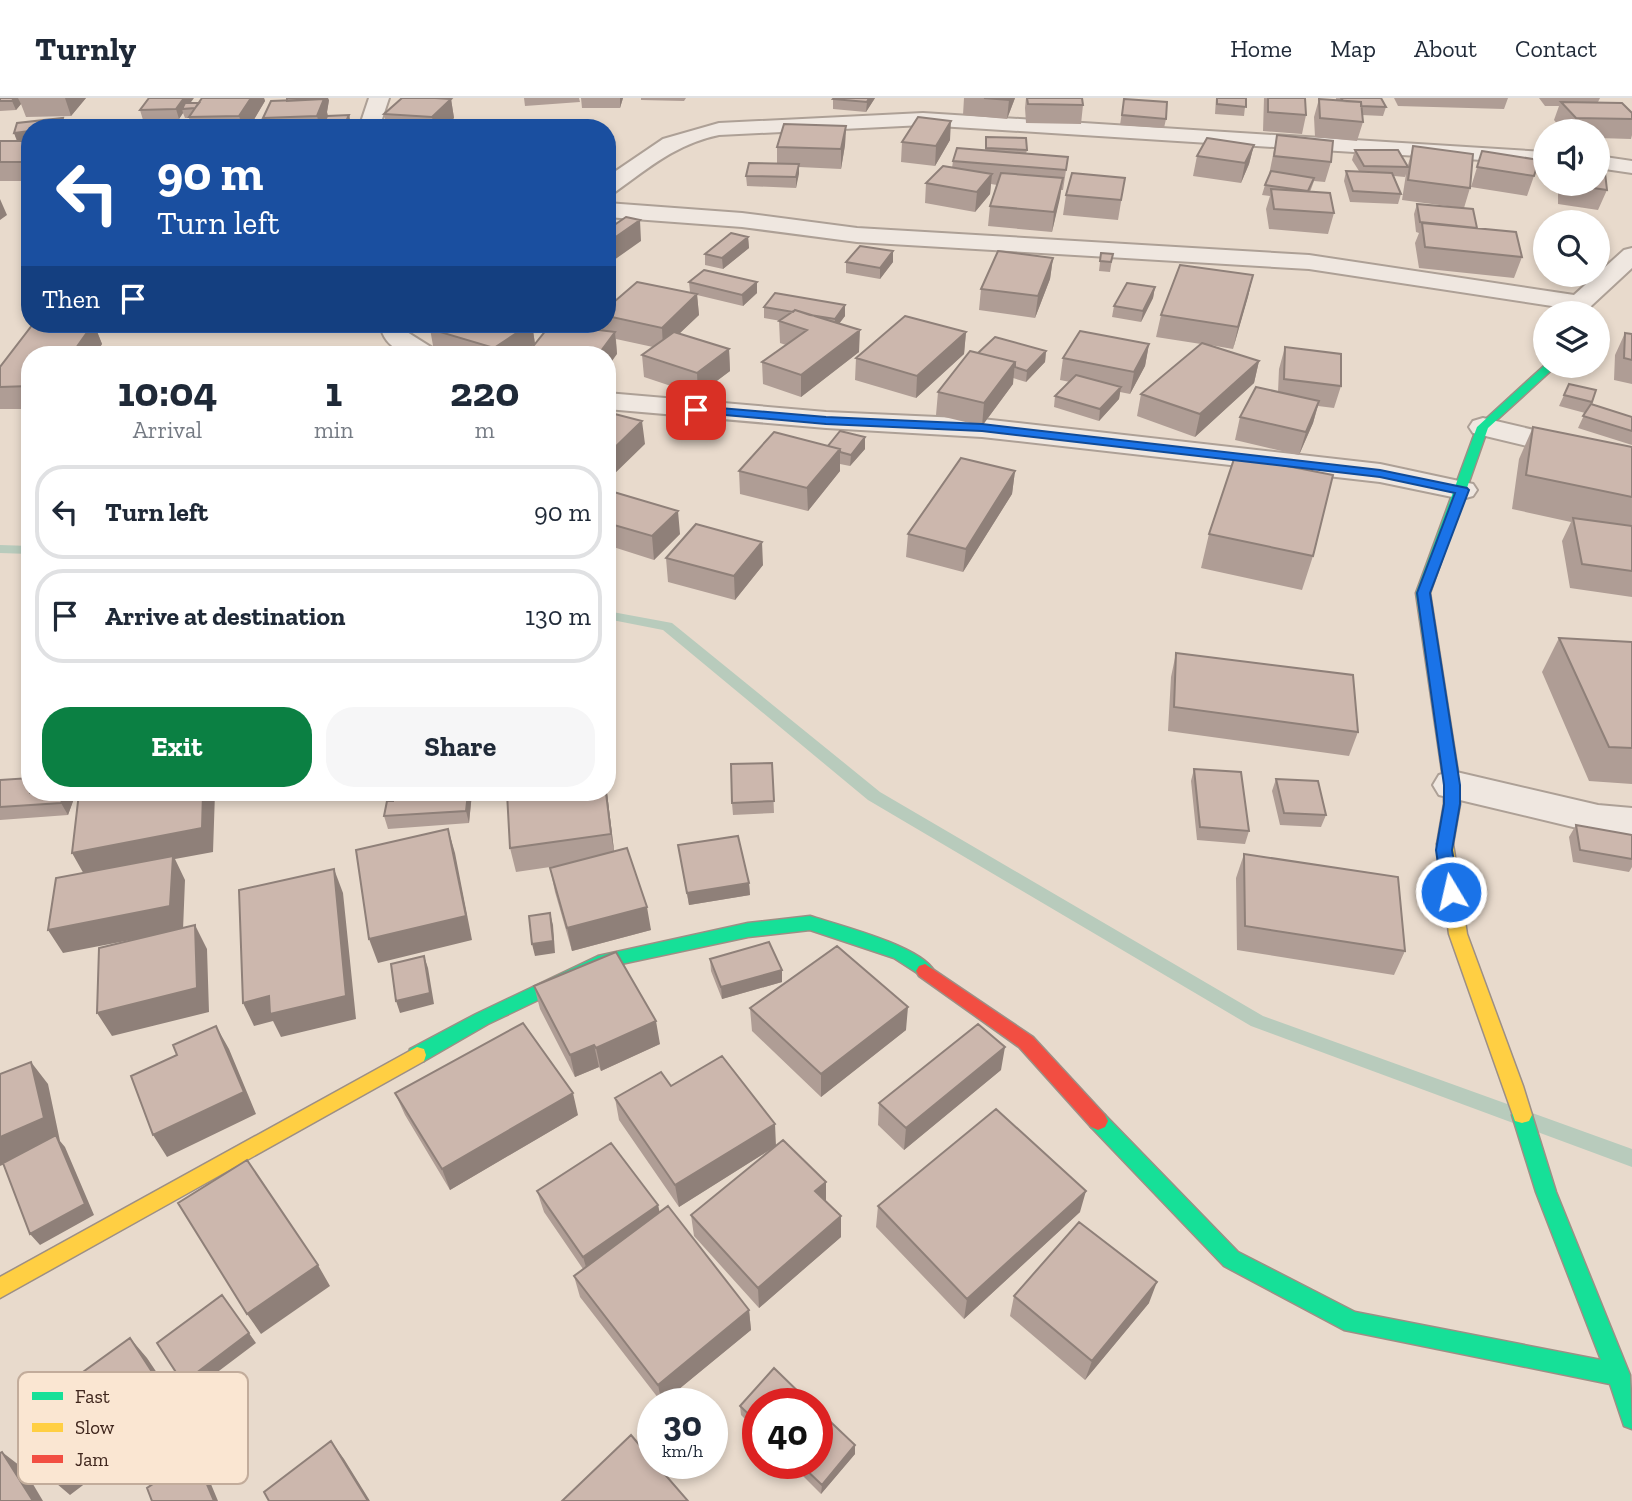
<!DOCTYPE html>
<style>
:root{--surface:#fff;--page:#f6f6f7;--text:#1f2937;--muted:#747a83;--line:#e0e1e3;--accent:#0b8043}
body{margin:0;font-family:"Zilla Slab",serif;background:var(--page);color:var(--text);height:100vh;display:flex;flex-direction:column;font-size:26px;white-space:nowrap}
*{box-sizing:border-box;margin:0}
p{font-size:23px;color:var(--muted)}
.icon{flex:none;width:38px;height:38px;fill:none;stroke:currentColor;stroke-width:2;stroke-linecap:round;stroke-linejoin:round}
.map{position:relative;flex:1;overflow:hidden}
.side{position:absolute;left:21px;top:248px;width:595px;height:455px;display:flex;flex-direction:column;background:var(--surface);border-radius:28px;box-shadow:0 4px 10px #0003}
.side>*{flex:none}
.banner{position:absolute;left:21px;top:21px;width:595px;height:214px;border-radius:28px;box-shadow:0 4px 10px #0003;background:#1a4fa0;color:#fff;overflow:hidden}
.buttons{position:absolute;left:1533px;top:21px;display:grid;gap:14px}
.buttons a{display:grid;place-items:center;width:77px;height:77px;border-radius:50%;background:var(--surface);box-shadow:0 4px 10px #0003;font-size:35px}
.speed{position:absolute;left:637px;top:1290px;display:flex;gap:14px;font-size:35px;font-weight:700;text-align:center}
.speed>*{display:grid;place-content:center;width:91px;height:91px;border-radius:50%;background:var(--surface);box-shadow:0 4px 10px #0003;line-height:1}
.speed small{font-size:18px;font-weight:400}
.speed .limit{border:10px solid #d22;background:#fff;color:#111}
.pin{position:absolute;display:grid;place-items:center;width:60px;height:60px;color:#fff;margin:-30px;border-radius:14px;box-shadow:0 4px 10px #0006}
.me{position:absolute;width:77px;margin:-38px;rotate:351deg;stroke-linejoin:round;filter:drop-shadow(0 0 5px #0008)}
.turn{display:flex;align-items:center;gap:24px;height:147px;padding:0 21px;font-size:32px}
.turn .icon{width:91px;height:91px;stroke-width:2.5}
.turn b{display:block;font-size:49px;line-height:60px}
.then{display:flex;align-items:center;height:66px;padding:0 21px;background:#0003;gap:14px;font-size:26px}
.eta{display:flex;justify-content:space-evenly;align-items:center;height:119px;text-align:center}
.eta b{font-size:42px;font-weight:800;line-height:49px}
.button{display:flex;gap:14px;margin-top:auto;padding:14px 21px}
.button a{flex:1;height:80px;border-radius:28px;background:var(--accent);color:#fff;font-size:28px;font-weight:800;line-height:80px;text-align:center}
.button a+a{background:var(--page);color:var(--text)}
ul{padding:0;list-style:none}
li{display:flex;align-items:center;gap:21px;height:94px;margin:0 14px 10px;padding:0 7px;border:4px solid var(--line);border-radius:28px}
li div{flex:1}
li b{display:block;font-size:26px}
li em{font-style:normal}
header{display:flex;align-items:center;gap:42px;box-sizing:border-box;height:98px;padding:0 35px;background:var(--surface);border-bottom:2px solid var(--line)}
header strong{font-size:33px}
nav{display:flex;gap:38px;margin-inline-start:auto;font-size:24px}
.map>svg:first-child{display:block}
</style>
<header>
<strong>Turnly</strong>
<nav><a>Home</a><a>Map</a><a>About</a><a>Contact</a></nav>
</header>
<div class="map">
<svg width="1632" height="1403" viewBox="0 0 1632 1403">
<rect width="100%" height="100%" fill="#e8dacc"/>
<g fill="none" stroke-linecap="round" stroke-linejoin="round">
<path fill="#b8cbbc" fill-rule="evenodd" d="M0 447 30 448V456L0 455Z
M607 513 672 525 880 694 1263 918 1632 1051V1069L1251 928 868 702 663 532 607 521Z"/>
<defs>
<path id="street" d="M369 0H389L379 30H359Z
M923 15 1545 54V66L923 27 719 37C676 46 650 69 615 94L607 95V79L663 41 719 25Z
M1598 58 1632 63V75L1598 70Z
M607 105 742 115 857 130 1309 157 1574 197 1624 152 1632 150V170L1591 208 1588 215H1564L1565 210 1309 171 857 144 742 129 607 119Z
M380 226H406L407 234 434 251 438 257C413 258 385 256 380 226Z
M607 295 826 314 982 321 1380 366 1473 386 1477 392 1473 398 1462 401 1380 384 982 339 826 330 607 311Z
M1483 320 1632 355V373L1473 335 1469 329 1473 323Z
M1452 673 1598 707 1632 710V738L1598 735 1439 697 1433 687 1439 677Z"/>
<path id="fast" d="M1545 267 1556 268 1488 330 1430 495 1460 687V706L1453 746 1451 750H1439L1437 746 1444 706V687L1416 495 1477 329Z
M810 818C838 827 921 848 934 873L931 878 925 880 894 860 810 832 748 839 607 869 488 926 424 963 417 965 410 963 408 957 410 951 476 916 598 858 748 825Z
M1522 1009 1529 1011 1532 1017 1556 1094 1630 1277 1632 1331 1624 1328 1610 1286 1344 1232 1224 1168 1091 1029 1088 1023 1091 1017 1098 1014 1105 1017 1238 1154 1355 1214 1601 1262 1536 1094 1512 1017 1515 1011Z"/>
<path id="slow" d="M1445 740 1451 742 1453 746 1467 836 1523 988 1532 1017 1529 1023 1522 1025 1515 1023 1449 836 1437 746 1439 742Z
M417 949 424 951 426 957 424 963 0 1200V1179Z"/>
<path id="jam" d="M925 866 1033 939 1105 1017 1108 1023 1105 1029 1098 1032 1091 1029 1019 949 919 878 916 873 919 868Z"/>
</defs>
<use href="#street" stroke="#ada096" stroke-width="4"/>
<use href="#fast" stroke="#9d8f85" stroke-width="3"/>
<use href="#slow" stroke="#9d8f85" stroke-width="3"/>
<use href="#jam" stroke="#9d8f85" stroke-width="3"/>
<use href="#street" fill="#efe7e0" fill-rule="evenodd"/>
<use href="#fast" fill="#16e098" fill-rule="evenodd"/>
<use href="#slow" fill="#ffcf43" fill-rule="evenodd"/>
<use href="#jam" fill="#f24e42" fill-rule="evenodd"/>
</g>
<path fill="#af9d95" d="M0 0H86L71 18 26 19 21 6 16 12 0 13Z
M202 0H264L265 3 249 30H192L189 20H185L183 15 179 21 143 22 140 12 199 5Z
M524 0H579L580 4 525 8Z
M581 0H623L620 10H582Z
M641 0H686L684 3 641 2Z
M875 0 866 14 833 11V1Z
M964 0H1015L1007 21 963 17Z
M1026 0H1082L1083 7 1081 26 1026 25 1025 10Z
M1216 0H1246L1244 18 1215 16Z
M1264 0H1305L1306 17 1302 36 1263 33Z
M1336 0H1381L1386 9 1383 18 1362 17 1363 24 1357 43 1315 39 1314 19 1319 1 1336 2Z
M1394 0H1508L1504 11 1398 8Z
M1539 0H1600L1598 4 1632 15V37L1631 41 1598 40V33H1563L1554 22 1559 8H1545Z
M451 1 454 20 444 30H387L384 16Z
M1124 1 1166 21 1164 30 1120 27Z
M329 2 327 14 328 18 349 17 351 27 350 30H266L263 20Z
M846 28 845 47 841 71 799 69 796 90 747 88 746 78 777 65V49Z
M30 30V83H0V43H17L14 35Z
M1277 37 1331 64 1325 84 1314 83 1310 94 1334 115 1328 136 1269 131 1266 111 1270 98 1262 97 1265 87 1269 77Z
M986 39 1027 52 1026 56 1068 59 1063 92H1061L1052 134 988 128 990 108 997 87 991 86 990 96 975 114 925 105 926 85 952 70 953 63 985 53Z
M950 42 935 68 901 64 902 44Z
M1254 47 1249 66 1241 85 1193 78 1197 58Z
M1413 48 1470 90 1464 110 1477 130 1522 159 1514 180 1419 170 1415 145 1419 135 1416 134 1414 116 1417 106 1462 110 1402 102 1406 76 1405 79 1394 78 1401 96 1398 106 1350 104 1344 83 1346 73H1359L1352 62 1355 52 1408 67Z
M1482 53 1534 78 1527 98 1471 89Z
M1125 80 1118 122 1063 117 1066 97Z
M1558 86H1598L1607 92 1598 112 1558 106Z
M748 139 749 150 723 171 705 167V156Z
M893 153V164L880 181 846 175V164Z
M1101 155 1113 156 1110 174 1099 173Z
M1053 160 1050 181 1035 220 979 212 981 191Z
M1253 177 1233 251 1210 247 1259 263 1254 285 1195 339 1137 318 1141 296 1201 246 1156 239 1161 217Z
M689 184 757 195 743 208 697 197 699 217 679 236 729 251 730 273 698 297 644 279 642 257 653 249 616 241 617 256 607 257H532L531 251 534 247 520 257H448L434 253 430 231 438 226H532L535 246 602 232 601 226H607V210L690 194Z
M1155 189 1153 200 1141 224 1112 219 1114 208Z
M764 209 845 218 839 226 859 254 801 299 763 286 762 264 786 247 780 245 779 223H781L764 220Z
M33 226H94L102 246 95 257H30V311H0V269Z
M313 226H355L353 233 316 235Z
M966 234 964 256 916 300 855 282 856 260Z
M1625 235 1632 236V286L1614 282 1615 257Z
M1149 246 1145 268 1130 296 1120 294 1119 301 1099 323 1054 309 1055 298 1070 284 1060 282 1063 260Z
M1285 249 1341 288 1334 310 1318 308 1313 325 1299 357 1235 342 1240 319 1278 294 1279 271Z
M1046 253 1045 264 1026 284 1013 280V286L982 328 936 317 938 294 978 255Z
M1569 286 1596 292 1589 309 1632 319V347L1578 330 1585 315 1559 308Z
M1533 329 1632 349V499L1570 490 1562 443 1571 424 1512 411 1519 361Z
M865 339V351L850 368 840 366V373L808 413 740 396 739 373 828 348Z
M1015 373 1012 396 963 474 906 459 908 436Z
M607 392 680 436 654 462 607 447Z
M1209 436 1313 458 1302 492 1201 470Z
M666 460 763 467 735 502 668 484Z
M1559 540 1632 544V686L1589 683 1542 574Z
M1176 555 1358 634 1349 658 1168 633 1171 579Z
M772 665 774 715 733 717 732 705Z
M1194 671 1249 733 1245 746 1197 742 1191 683Z
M1276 681 1326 717 1321 729 1280 727 1272 693Z
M0 682 76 695 68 717 0 722Z
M416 695H472L469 725 388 731 384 718 393 703 416 696Z
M607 695 614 753 651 832 572 853 555 794 550 770 557 768 516 774 510 750Z
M1576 727 1632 737V769L1629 774 1573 764 1569 739Z
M678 747 749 785 750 797 689 807Z
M1244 756 1405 853 1394 877 1237 852 1236 780Z
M710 861 782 872V884L722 901 711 873Z
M534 888 660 946 601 973 599 969 575 979 540 911Z
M750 910 906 932 821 999 752 933Z
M1001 972 904 1052 878 1027 879 1005Z
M671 988 776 1048 679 1109 619 1022 615 1000Z
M395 995 578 1017 450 1092 405 1017Z
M537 1093 658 1107 660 1115 749 1212 751 1232 662 1305 580 1199 574 1178 583 1171 544 1114Z
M826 1103 841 1139 759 1210 694 1138 691 1117Z
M878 1108 1080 1114 964 1221 876 1129Z
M1014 1198 1149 1205 1085 1282 1010 1218Z
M758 1306V1334L741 1317 740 1308Z
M855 1347V1356L821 1396 790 1365H817Z"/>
<path fill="#8f8079" d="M14 0H21H18L21 6 16 12 12 3Z
M65 0H86L71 18Z
M184 0H194L186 11H182L183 15 179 21 176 11Z
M251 0H264L265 3 249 30H243L239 18Z
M326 0H328L329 2 327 14 328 20 325 30H320L317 18 324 1Z
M620 0H623L620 10Z
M869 0H875L866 14 867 4Z
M1010 0H1015L1007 21 1009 2Z
M451 1 454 20 444 30H434L432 19Z
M349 17 351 27 350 30H343Z
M63 20 66 30H60Z
M951 23 950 42 935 68 936 48Z
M846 28 845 47 841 71V51Z
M30 33V44L18 45 14 35Z
M1254 47 1249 66 1241 85 1245 65Z
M30 57V81L23 64Z
M799 66V76L796 90V79Z
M992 76 990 96 975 114 977 94Z
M1063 80 1060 100 1052 134 1054 114Z
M0 101 7 117 0 122Z
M640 122 641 143 607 167V145Z
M748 139 749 150 723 171 722 160Z
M893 153V164L880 181V170Z
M1053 160 1050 181 1035 220 1038 198Z
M1253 177 1248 199 1233 251 1238 229Z
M757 184V195L743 208 742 197Z
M1155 189 1153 200 1141 224 1143 213Z
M697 196 699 217 663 251 662 230Z
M845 207V218L834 232 835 221Z
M93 226H94L102 246 95 257H71Z
M530 226H532L535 246 519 257H495L494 250Z
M860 232 859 254 801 299V277Z
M615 234 617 256 607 270V257H598Z
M966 234 964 256 916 300 917 278Z
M1149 246 1145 268 1130 296 1134 274Z
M729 251 730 273 698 297 697 275Z
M1046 253 1045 264 1026 284 1027 273Z
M1259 263 1254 285 1195 339 1200 316Z
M1015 264 1013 286 982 328 984 305Z
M1121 289 1119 301 1099 323 1100 311Z
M1319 303 1313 325 1299 357 1306 334Z
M642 323 645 346 607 383V357Z
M865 339V351L850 368 851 357Z
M840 351V373L808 413 807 390Z
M1015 373 1012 396 963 474 966 451Z
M678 413 680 436 654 462 652 438Z
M762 444 763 467 735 502 734 478Z
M65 695H76L68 717 61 705Z
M203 695H215L213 754 175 761 185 782 183 832 63 855 48 832 85 778 72 755Z
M468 695H472L469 725 466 713Z
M606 695H607L615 760 611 736Z
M448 731 455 755 472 842 378 865 369 841Z
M334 771 343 795 356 921 281 939 273 923 254 928 243 905Z
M749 785 750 797 689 807 687 795Z
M647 809 651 832 572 853 567 830Z
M550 815 553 827 555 855 535 858 532 846Z
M195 827 207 851 209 914 112 938 97 915Z
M424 858 428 870 434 906 400 915 396 903Z
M782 872V884L722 901 721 889Z
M908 909 906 932 821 999V976Z
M656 923 660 946 601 973 596 950Z
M216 928 229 951 256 1016 167 1059 153 1037Z
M594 947 599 969 575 979 570 957Z
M1005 949 1001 972 904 1052 906 1030Z
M31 964 48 986 60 1043 65 1049 94 1117 40 1147 30 1136 59 1043 0 1068V1039Z
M573 995 578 1017 450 1092 442 1071Z
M775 1026 776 1048 679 1109 675 1087Z
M826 1084V1105L815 1093Z
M1086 1093 1080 1114 964 1221 967 1201Z
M658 1107 662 1128 589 1179 583 1159Z
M841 1118V1139L759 1210 758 1190Z
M318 1167 330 1188 261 1236 247 1216Z
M1157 1184 1149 1205 1085 1282 1092 1263Z
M222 1197 256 1245 191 1294 183 1285Z
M749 1212 751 1232 662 1305 658 1287Z
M130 1240 147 1260 182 1312 70 1397 50 1380Z
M331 1343 344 1361 370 1403H368Z
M855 1347V1356L821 1396 822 1387Z
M2 1354 24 1371 43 1403H33Z
M195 1358 203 1367 218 1403H214Z"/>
<path fill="#ccb7ad" stroke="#8f8079" stroke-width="2" d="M0 0H14L12 3H0Z
M149 0H184L176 11 140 12Z
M202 0H251L239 18 189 19Z
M287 0H326L325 5 324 1 287 3Z
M402 0H435L451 1 432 19 384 16Z
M834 0H869L867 4 833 1Z
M984 0H1010L1009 2Z
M1027 0H1082L1083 7 1028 6Z
M1217 0H1246V9L1217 6Z
M1268 0H1305L1306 17 1268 14Z
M1341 0H1381L1386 9 1361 8V4L1343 3Z
M324 1 317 18 263 20 271 3Z
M1124 1 1167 4 1166 21 1122 17Z
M1319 1 1361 4 1363 24 1320 20Z
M1561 4 1622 5 1632 15V21L1576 20Z
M185 5H199L195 10 182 11Z
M349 17 343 30H322L327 18Z
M918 19 951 23 936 48 902 44Z
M63 20 60 30H30V33L14 35 17 25Z
M784 26 846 28 841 51 777 49Z
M422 27V30H394Z
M1277 37 1333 43 1331 64 1274 58Z
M986 39 1026 40 1027 52 986 50Z
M1207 40 1254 47 1245 65 1197 58Z
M0 43H30V57L23 64H0Z
M1413 48 1473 56 1470 90 1408 82Z
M957 50 1068 59 1066 72 953 63Z
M1355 52H1398L1408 69 1364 68Z
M1482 53 1539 62 1534 78 1477 69Z
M749 65 799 66 796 79 746 78Z
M1598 65 1604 66 1607 92 1566 86H1598Z
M943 68 992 76 977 94 926 85Z
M1271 73 1314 80 1308 93 1265 87Z
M1346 73 1392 75 1401 96 1353 93Z
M1001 75 1063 80 1054 114 990 108Z
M1072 75 1125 80 1121 102 1066 97Z
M1271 91 1330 95 1334 115 1274 111Z
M1417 106 1473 111 1477 130 1420 124Z
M626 119 640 122 607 145V132Z
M1422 125 1516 134 1522 159 1425 149Z
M731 135 748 139 722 160 705 156Z
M860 148 893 153 880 170 846 164Z
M998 153 1053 160 1038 198 981 191Z
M1101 155 1113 156 1111 164 1100 163Z
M1180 167 1253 177 1238 229 1161 217Z
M704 172 757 184 742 197 689 184Z
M637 184 697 196 662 230 607 218V210Z
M1127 185 1155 189 1143 213 1114 208Z
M775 195 845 207 835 221 810 217 795 212 793 214 764 209Z
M795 212 860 232 801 277 762 264 807 232 779 223Z
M905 218 966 234 917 278 856 260Z
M33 226H93L71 257H30V288L0 289V269Z
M438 226H530L494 250 430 231Z
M551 226 615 234 598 257H584L531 251Z
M1080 233 1149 246 1134 274 1063 260Z
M674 234 729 251 697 275 642 257Z
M1625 235 1632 236V262L1624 260Z
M995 239 1046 253 1027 273 1015 269V264L978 255Z
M1202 245 1259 263 1200 316 1141 296Z
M1285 249 1341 256V288L1284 281Z
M970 253 1015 264 984 305 938 294Z
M1076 277 1121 289 1100 311 1055 298Z
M1569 286 1596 292 1592 304 1564 297Z
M1256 289 1319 303 1306 334 1240 319Z
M1591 306 1632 319V333L1583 318Z
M607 314 642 323 607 357Z
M1533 329 1632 349V399L1526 377Z
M840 333 865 339 851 357 840 354V351L828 348Z
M774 334 840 351 807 390 739 373Z
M1235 358 1333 377 1313 458 1209 436Z
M961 360 1015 373 966 451 908 436Z
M607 392 678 413 652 438 607 425Z
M1573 420 1632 428V473L1582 466Z
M696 426 762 444 734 478 666 460Z
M1559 540 1632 544V650L1609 649Z
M1176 555 1353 577 1358 634 1174 609Z
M772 665 774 703 732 705 731 666Z
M1194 671 1241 674 1249 733 1200 729Z
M30 680V695H65L61 705 0 709V682Z
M1276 681 1318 683 1326 717 1284 715Z
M79 695H203L202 730 72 755Z
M416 695H468L466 713 384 718 387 703H393V698L416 696Z
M507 695H606L611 736 510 750Z
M1576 727 1632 737V761L1580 752Z
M448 731 466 818 369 841 356 752Z
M738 738 749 785 687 795 678 747Z
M627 750 647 809 567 830 550 770Z
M1244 756 1398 779 1405 853 1245 828Z
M173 758 170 808 48 832 56 780Z
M334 771 346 898 270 916 269 898 243 905 239 792Z
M550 815 553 843 532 846 529 818Z
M195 827 197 890 97 915 99 850Z
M769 844 782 872 721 889 710 861Z
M837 848 908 909 821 976 750 910Z
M616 854 656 923 596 950 594 947 570 957 534 888Z
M424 858 430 895 396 903 391 866Z
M523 925 573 995 442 1071 395 995Z
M978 926 1005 949 906 1030 879 1005Z
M216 928 244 994 153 1037 131 978 177 957 173 947Z
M722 958 775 1026 675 1087 615 1000 661 974 671 988Z
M31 964 44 1020 0 1039V976Z
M996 1011 1086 1093 967 1201 878 1108Z
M56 1037 85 1106 30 1136 3 1065Z
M783 1042 826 1084 815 1093 841 1118 758 1190 691 1117Z
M611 1045 658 1107 583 1159 537 1093Z
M247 1062 318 1167 247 1216 178 1105Z
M668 1108 749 1212 658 1287 574 1178Z
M1079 1124 1157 1184 1092 1263 1014 1198Z
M222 1197 249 1235 183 1285 157 1245Z
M130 1240 165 1294 50 1380 24 1334 36 1325 29 1313Z
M774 1270 811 1306H758V1325L740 1308Z
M817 1311 855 1347 822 1387 799 1365H817Z
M631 1337 653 1363V1365H655L688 1403H562Z
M331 1343 368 1403H269L264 1394Z
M2 1354 33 1403H0V1355Z
M195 1358 214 1403H152L147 1390Z"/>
<path fill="#1a73e8" stroke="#114b97" stroke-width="2" d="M696 308 826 319 982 326 1380 372 1467 390 1469 392 1430 495 1460 687V706L1452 752 1459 794 1457 799H1445L1442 794 1436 752 1444 706V687L1417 495 1455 395 1380 379 982 333 826 326 692 314V309Z"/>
<rect x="18" y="1274" width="230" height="112" rx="10" fill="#fae6d2" stroke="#c2ac9b" stroke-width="2"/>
<rect x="32" y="1294" width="31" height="8" fill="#16e098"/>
<rect x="32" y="1325" width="31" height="9" fill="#ffcf43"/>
<rect x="32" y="1357" width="31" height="8" fill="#f24e42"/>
<g font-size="19" fill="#3e251c">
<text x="75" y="1305">Fast</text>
<text x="75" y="1336">Slow</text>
<text x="75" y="1368">Jam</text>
</g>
</svg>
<div class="buttons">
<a><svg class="icon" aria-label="sound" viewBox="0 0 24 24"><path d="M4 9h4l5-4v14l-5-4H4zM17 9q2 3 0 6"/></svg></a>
<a><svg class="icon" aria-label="search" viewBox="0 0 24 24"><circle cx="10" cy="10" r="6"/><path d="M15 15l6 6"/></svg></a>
<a><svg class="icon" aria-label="layers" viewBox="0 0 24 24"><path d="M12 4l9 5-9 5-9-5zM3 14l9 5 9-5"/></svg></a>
</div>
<div class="speed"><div>30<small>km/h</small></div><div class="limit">40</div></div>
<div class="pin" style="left:696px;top:312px;background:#d93025"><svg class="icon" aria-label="arrive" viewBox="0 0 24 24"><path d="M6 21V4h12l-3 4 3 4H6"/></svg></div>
<svg class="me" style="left:1451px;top:794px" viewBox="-20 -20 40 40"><circle r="17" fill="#1a73e8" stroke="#fff" stroke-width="3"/><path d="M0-11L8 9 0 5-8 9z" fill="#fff"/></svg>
<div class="banner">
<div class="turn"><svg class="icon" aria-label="left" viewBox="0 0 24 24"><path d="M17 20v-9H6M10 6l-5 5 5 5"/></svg><div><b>90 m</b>Turn left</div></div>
<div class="then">Then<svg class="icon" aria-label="arrive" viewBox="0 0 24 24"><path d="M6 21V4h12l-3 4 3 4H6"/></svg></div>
</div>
<section class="side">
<div class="eta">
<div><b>10:04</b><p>Arrival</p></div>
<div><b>1</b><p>min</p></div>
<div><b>220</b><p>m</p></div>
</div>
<ul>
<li><svg class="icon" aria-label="left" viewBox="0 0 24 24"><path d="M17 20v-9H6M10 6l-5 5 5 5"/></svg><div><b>Turn left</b></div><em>90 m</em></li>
<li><svg class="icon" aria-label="arrive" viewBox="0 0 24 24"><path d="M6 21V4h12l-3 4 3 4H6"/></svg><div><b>Arrive at destination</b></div><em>130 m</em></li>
</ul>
<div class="button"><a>Exit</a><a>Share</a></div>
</section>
</div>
